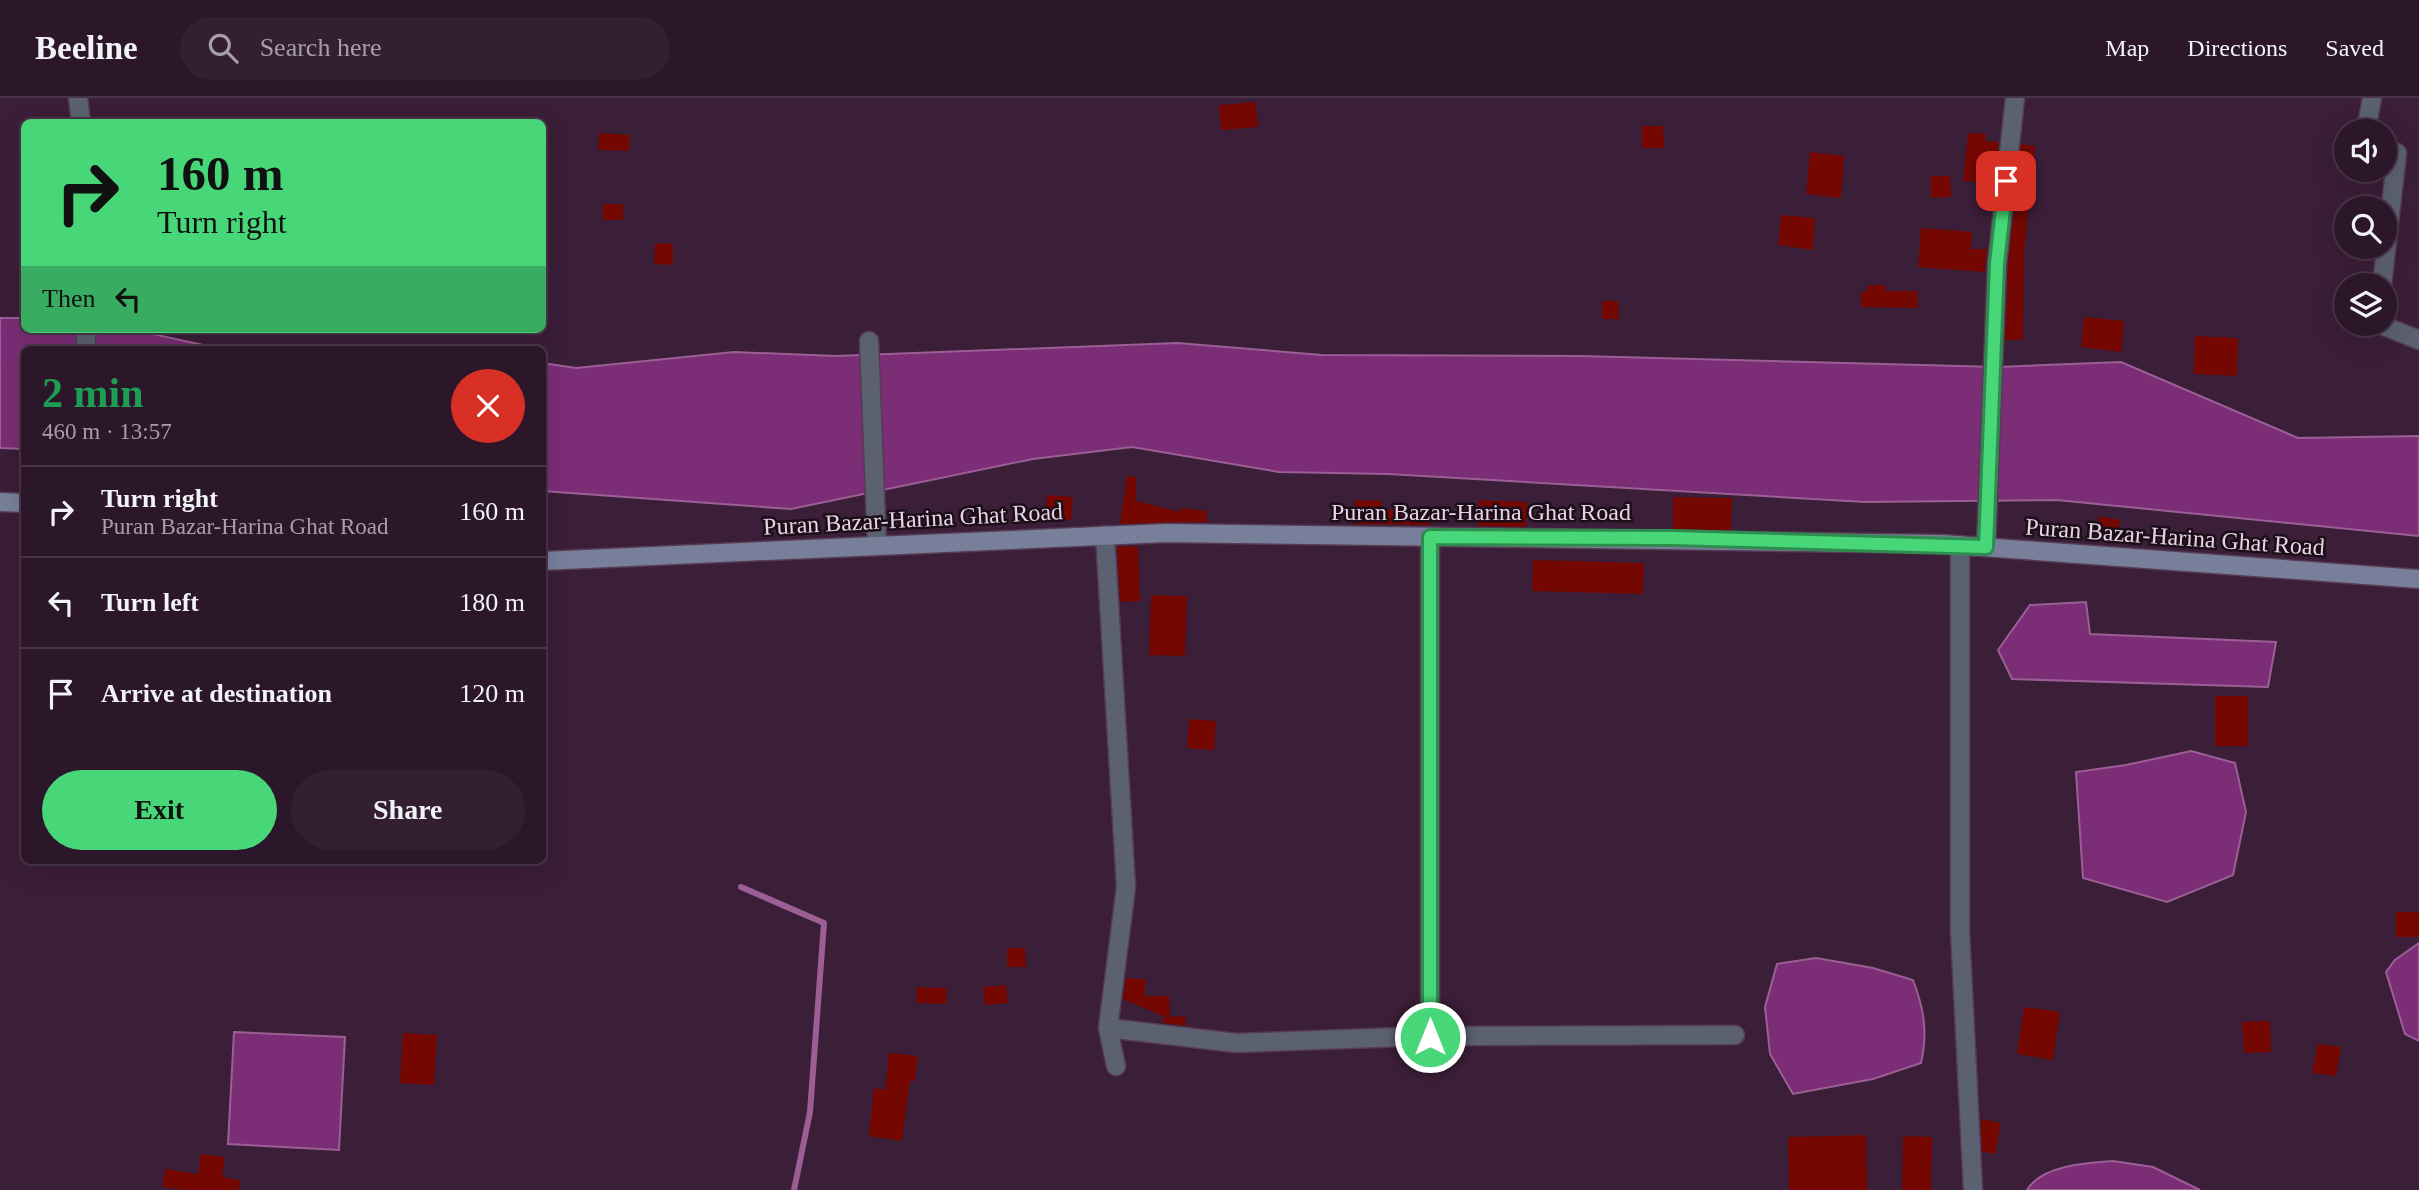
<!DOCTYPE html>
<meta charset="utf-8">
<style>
:root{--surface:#2c162a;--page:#341f32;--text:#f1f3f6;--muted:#a69fa8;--line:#483547;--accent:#47d779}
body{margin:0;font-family:"Times New Roman",serif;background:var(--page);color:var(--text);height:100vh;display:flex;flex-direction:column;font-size:26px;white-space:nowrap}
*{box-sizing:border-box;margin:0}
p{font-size:23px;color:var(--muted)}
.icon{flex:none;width:38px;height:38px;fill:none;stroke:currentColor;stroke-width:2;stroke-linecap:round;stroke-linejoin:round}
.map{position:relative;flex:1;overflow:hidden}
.side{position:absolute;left:21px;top:248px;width:525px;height:518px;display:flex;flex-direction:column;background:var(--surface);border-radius:10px;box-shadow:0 7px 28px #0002,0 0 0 2px var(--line)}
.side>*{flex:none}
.guide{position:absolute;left:21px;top:21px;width:525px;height:214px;border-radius:10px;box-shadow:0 7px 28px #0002,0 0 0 2px var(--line);background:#47d779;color:#111;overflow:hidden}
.tools{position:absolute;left:2334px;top:21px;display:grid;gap:14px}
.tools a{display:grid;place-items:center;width:63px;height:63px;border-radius:50%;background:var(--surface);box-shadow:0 7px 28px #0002,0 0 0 2px var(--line);font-size:35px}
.pin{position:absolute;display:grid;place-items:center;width:60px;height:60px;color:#fff;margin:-30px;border-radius:14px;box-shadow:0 4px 10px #0006}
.me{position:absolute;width:77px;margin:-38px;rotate:0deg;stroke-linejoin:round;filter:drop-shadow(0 0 5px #0008)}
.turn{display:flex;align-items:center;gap:24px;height:147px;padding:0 21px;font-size:32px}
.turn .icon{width:91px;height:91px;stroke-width:2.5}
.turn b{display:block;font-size:49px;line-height:60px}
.then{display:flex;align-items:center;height:66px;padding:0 21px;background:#0003;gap:14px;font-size:26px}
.round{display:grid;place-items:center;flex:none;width:74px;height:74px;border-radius:37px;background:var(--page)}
.head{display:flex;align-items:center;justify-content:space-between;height:119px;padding:0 21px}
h1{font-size:42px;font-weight:600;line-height:52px;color:#1e9e55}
.primary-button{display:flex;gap:14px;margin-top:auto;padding:14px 21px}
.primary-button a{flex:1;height:80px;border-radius:42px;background:var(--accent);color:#111;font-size:28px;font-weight:600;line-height:80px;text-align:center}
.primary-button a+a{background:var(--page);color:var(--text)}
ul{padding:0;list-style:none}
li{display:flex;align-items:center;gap:21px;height:91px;padding:0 21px;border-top:2px solid var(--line)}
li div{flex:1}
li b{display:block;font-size:26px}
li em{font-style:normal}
header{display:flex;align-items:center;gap:42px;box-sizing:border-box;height:98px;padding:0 35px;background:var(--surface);border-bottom:2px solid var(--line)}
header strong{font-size:33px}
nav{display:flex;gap:38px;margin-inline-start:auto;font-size:24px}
.search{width:490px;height:63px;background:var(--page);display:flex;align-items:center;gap:18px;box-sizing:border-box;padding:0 24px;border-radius:38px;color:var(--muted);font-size:26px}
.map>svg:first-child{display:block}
</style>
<header>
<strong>Beeline</strong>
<div class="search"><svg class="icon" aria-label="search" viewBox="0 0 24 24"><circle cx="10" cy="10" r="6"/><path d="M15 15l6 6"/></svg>Search here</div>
<nav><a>Map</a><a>Directions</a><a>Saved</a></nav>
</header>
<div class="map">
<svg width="2419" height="1092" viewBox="0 0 2419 1092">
<rect width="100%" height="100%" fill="#3b1e38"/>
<path fill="#7b2d75" stroke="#9b5f96" stroke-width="2" d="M0 220H24V231H130L226 252H24V351L0 350Z
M1177 245 1322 257 1581 258 1998 269 2121 264 2298 340 2419 338V438L2057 402 1865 404 1388 376 1279 374 1132 349 1033 361 791 411 543 393 542 265 576 270 734 254 836 258Z
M2086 504 2090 536 2276 544 2268 589 2012 581 1998 552 2030 507Z
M2191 653 2235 665 2246 714 2233 777 2167 804 2083 780 2076 674 2126 667Z
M2419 845V943L2405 936 2386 874 2395 862Z
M1816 860 1873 870 1913 882C1924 911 1928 934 1921 965L1873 981 1793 996 1770 956 1765 909 1777 866Z
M234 934 345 939 339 1052 228 1046Z
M2113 1063 2153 1069 2200 1092H2027C2042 1067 2087 1065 2113 1063Z"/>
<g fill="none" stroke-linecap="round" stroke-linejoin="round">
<path stroke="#9b5f96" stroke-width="6" d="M741 789 824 825 810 1014 794 1092"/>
</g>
<path fill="#740700" d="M1256 4 1258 29 1221 32 1219 7Z
M1642 28H1663L1664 50H1642Z
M599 35 630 37 629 53 598 52Z
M1968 35 1986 36 1985 43 1999 44 1994 85 1963 83Z
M2021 46 2035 48 2024 156 2023 242H2005L2008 167Z
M1810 54 1844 58 1841 100 1806 96Z
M1931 78H1950L1951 99 1931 100Z
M603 106H623V122H603Z
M1781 117 1815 120 1813 152 1778 147Z
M1921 130 1972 134 1971 151H1987L1985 174 1918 169Z
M655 145 673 146V167L654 166Z
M1868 187H1885V193H1917L1918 210 1861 209V194H1867Z
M1602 203H1618L1619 221H1602Z
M2084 219 2124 223 2121 254 2081 249Z
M2195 238 2238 240 2237 278 2194 276Z
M1127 378 1136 379V403L1180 414 1181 410 1207 413 1206 422 1211 424 1120 426Z
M1047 397 1073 399 1071 422 1045 420Z
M1673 399 1732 400 1731 432 1673 431Z
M1355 402 1382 403V411L1431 414 1430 427 1354 426Z
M1479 402 1527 404 1526 429 1478 428Z
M2099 418 2120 422 2117 442 2097 444Z
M1138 448 1140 503 1120 504 1117 449Z
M1533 462 1644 465 1643 496 1532 493Z
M1151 497 1187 498 1185 558 1149 557Z
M2215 598H2248V648H2215Z
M1189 621 1216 623 1214 652 1187 650Z
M2396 814H2419V839H2396Z
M1007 850H1025L1026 869H1007Z
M1126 880 1146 881 1144 898H1169L1170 919 1185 918 1186 928 1163 925V920H1167L1123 901Z
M1006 887 1008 905 985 907 983 889Z
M917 889 947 890 946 906 916 905Z
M2024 909 2060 914 2053 962 2017 956Z
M2270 923 2271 954 2244 955 2242 924Z
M403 935 437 937 434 987 400 985Z
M2318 946 2341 949 2336 978 2312 975Z
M889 955 918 958 915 983H910L902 1043 869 1038 874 990 885 992Z
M1981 1021 2001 1025 1995 1056 1982 1054Z
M1866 1037 1867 1092H1789L1788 1039Z
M1903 1038 1932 1039 1931 1092H1902Z
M201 1056 225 1059 222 1079 240 1082 239 1092H185L162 1089 165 1071 198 1076Z"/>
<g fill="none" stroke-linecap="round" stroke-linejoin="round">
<defs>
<path id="minor" d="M78 0 81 24
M2366 33 2372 0
M2382 187 2397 55 2385 54
M2379 226 2419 242
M869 243 877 448
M86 252V231
M1105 437 1126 789 1108 930 1116 968
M1430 439V938
M1960 447V833L1973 1092
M1986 449 1997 166 2015 0
M1108 930 1236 945 1430 938 1735 937"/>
<path id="secondary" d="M0 404 24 405
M542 463 1166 435 1942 446 2419 481"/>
</defs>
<use href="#minor" stroke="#563b53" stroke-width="21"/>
<use href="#secondary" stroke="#563b53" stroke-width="21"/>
<use href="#minor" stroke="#5c6172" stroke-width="18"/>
<use href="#secondary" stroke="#777f9a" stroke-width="18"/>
</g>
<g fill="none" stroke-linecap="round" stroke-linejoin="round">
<defs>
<path id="route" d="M1430 939V439L1673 440 1986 449 1997 166 2006 83"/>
</defs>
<use href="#route" stroke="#2e8c4f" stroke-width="18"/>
<use href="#route" stroke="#47d779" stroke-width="12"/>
</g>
<g text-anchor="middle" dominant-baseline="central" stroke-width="5" stroke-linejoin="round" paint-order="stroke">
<g font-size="24" fill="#e6d3e3" stroke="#1b0e19">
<text x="1481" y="414">Puran Bazar-Harina Ghat Road</text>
<text transform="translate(913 421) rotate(-3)">Puran Bazar-Harina Ghat Road</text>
<text transform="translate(2175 439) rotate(4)">Puran Bazar-Harina Ghat Road</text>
</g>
</g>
</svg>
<div class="tools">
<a><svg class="icon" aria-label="sound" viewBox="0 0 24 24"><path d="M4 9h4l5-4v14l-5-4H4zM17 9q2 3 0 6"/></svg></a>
<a><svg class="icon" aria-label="search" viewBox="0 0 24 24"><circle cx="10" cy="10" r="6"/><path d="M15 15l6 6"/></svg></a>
<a><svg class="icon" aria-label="layers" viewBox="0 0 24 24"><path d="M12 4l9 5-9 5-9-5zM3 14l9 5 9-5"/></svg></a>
</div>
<div class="pin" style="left:2006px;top:83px;background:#d93025"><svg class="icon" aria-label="arrive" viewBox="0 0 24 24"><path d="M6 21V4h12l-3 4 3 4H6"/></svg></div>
<svg class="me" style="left:1430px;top:939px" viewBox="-20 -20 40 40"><circle r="17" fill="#47d779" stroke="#fff" stroke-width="3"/><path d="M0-11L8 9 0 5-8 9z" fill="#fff"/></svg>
<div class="guide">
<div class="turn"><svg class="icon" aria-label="right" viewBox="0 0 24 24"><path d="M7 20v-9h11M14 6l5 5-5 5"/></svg><div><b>160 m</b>Turn right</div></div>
<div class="then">Then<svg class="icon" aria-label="left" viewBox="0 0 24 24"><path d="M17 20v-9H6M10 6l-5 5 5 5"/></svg></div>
</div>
<section class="side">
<div class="head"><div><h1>2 min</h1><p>460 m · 13:57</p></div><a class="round" style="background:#d93025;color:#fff"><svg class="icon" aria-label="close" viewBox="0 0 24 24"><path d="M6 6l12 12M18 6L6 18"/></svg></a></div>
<ul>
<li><svg class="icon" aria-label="right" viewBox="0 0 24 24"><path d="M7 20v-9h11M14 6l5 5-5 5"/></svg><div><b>Turn right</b><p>Puran Bazar-Harina Ghat Road</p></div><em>160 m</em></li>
<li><svg class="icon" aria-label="left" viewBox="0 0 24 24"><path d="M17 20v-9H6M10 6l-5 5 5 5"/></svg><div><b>Turn left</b></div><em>180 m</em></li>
<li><svg class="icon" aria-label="arrive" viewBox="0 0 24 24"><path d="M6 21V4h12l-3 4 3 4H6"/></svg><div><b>Arrive at destination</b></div><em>120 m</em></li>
</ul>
<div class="primary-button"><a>Exit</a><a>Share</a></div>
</section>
</div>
